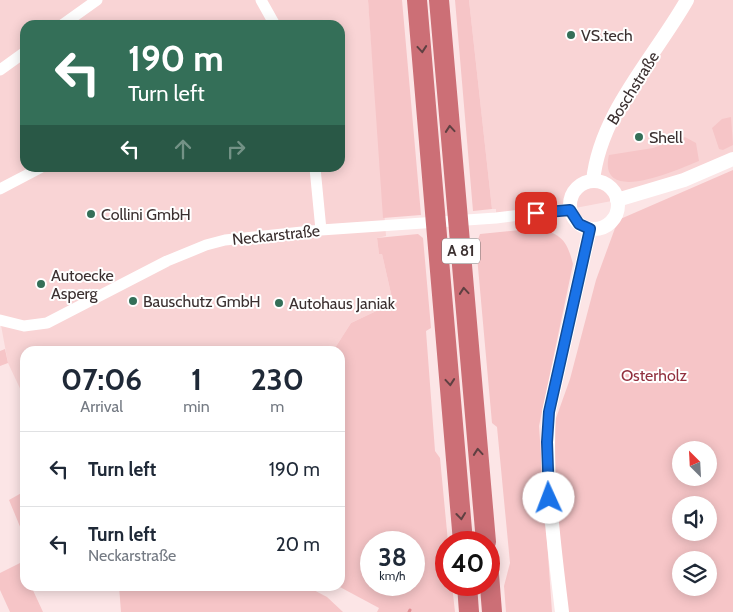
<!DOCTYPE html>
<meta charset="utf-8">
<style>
:root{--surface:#fff;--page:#f6f6f7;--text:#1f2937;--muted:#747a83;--line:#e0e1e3}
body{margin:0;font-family:Cabin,sans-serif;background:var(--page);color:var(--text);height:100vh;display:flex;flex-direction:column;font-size:19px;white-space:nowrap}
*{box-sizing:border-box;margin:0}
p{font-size:16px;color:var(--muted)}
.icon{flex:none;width:28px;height:28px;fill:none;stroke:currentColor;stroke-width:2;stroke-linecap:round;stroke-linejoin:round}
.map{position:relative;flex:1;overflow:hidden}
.details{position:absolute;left:20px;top:346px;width:325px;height:245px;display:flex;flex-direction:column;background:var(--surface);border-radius:15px;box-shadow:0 2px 12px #0003}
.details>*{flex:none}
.hud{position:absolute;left:20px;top:20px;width:325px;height:152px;border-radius:15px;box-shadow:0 2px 12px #0003;background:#346f58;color:#fff;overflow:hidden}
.needle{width:32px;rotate:336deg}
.controls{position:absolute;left:672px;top:441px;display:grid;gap:10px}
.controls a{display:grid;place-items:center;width:45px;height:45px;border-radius:50%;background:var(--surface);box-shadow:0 2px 12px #0003;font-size:25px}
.speed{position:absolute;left:360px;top:531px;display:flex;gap:10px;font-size:25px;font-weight:700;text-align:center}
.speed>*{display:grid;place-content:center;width:65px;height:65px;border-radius:50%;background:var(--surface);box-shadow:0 2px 12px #0003;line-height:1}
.speed small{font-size:12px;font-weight:400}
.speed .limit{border:8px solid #d22;background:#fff;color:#111}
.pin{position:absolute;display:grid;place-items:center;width:42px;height:42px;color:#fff;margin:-21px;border-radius:10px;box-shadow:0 2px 8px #0006}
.me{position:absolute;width:55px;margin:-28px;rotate:358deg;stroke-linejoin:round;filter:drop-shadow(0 0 4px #0008)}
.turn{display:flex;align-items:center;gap:18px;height:105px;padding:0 25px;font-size:22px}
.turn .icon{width:65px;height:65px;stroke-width:2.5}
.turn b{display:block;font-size:35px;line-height:42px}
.lanes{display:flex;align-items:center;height:48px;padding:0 25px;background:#0003;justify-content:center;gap:25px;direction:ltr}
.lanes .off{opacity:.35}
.eta{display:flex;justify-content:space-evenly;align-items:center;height:85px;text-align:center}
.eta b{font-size:30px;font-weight:800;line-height:35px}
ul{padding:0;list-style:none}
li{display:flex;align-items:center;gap:15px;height:75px;padding:0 25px;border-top:1px solid var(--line)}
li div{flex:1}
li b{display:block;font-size:19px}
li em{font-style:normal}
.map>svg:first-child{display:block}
</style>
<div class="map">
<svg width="733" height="612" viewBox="0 0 733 612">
<rect width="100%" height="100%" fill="#fce5e6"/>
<path fill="#f9d4d5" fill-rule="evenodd" d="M0 0H368L386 236 377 238 379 254H382L392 298 389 305 351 323 333 351H25V399L8 363 0 320ZM25 25H340V168H25Z
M469 0H733V159L617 200 570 209 496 218V209H492Z"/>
<path fill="#f6c5c7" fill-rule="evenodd" d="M368 0H402L421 215 383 218Z
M455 0H469L492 209 473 211Z
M731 117 733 145 723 150 719 149 712 128 722 119Z
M685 137 696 143 699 161C679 169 597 207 609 155L653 148Z
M733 170V612H567L550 435 570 379 596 280 618 220ZM681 450H709V478H681ZM681 505H709V532H681ZM681 560H709V588H681Z
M540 228C563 236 567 241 573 264L539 426 552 612H506L504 586 510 563 497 427 492 423 476 245 480 234Z
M418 234 423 238 431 328 426 331 435 451 440 458 448 542H446V585H452L455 612H377L379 608 338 586 340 351H333L351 323 389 305 392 298 382 254H379L377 238ZM371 542H414V585H371Z
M5 349 8 363 0 366V351Z
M25 491V532L21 529 9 500Z
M20 563 25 573V586H31L43 612H10L0 590V573Z
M119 586H306L327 597 343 612H121Z"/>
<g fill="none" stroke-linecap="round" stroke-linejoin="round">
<path stroke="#e18e93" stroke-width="3" d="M409 612 410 610"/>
<path stroke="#fff" stroke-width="11" d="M261 0 275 25
M62 25 97 0
M0 70 25 52
M315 168 321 230
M0 189 40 168
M0 320 24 326 47 323 167 261 206 245 225 240 321 230 496 218 570 209"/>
<path stroke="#fff" stroke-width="14" d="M593 181C600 113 654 58 687 0
M570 205a24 24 0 1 1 48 0a24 24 0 1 1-48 0Z
M617 200 684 180 733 159
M562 612C554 545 545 479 549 412L590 229"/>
<path stroke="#cc6f76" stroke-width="20" d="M417 0 463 542
M439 0 486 542
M489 574 492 612
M467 585 469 612"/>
</g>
<defs><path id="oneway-chevron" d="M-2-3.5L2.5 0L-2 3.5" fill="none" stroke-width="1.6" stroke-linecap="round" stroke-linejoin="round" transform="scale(1.25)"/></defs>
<g stroke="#5f4042">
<use href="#oneway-chevron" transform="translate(422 49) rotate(85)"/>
<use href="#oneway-chevron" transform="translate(450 129) rotate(-95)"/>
<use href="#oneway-chevron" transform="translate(464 291) rotate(-95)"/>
<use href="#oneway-chevron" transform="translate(450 382) rotate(85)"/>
<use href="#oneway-chevron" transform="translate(478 452) rotate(-95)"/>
<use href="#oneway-chevron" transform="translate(461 516) rotate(84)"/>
</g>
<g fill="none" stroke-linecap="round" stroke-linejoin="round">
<defs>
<path id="route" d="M536 213 570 210 579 224 590 229 549 412 547 442 549 498"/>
</defs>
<use href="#route" stroke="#114b97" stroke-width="12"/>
<use href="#route" stroke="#1a73e8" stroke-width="9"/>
</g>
<g fill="#346f58" stroke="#fff" stroke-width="2">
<circle cx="571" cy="35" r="5"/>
<circle cx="639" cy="137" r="5"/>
<circle cx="91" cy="214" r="5"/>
<circle cx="41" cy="284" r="5"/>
<circle cx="133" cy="301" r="5"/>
<circle cx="279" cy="303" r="5"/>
</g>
<g text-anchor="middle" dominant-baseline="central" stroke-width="4" stroke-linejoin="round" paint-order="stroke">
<rect fill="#fff" stroke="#766e6e" stroke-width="1" x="442" y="238.5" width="38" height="25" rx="4"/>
<g font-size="15" font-weight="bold" fill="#3b3030">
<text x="461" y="251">A 81</text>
</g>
<g font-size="16" fill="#3b3030" stroke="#fff" text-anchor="start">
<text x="581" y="35">VS.tech</text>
<text x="649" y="137">Shell</text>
<text x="101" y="214">Collini GmbH</text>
<text x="51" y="275">Autoecke<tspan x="51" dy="18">Asperg</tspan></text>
<text x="143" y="301">Bauschutz GmbH</text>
<text x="289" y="303">Autohaus Janiak</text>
</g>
<g font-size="16" fill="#3b3030" stroke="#fff">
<text transform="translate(633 88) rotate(-58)">Boschstraße</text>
<text transform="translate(276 235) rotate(-6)">Neckarstraße</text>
</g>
<g font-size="16" fill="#92313f" stroke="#fff">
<text x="654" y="375">Osterholz</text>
</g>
</g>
</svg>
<div class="controls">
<a><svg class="needle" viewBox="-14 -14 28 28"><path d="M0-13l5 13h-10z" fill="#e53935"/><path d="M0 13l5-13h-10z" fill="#747a83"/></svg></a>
<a><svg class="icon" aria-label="sound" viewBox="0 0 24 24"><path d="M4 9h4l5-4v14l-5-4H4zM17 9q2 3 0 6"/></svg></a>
<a><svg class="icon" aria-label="layers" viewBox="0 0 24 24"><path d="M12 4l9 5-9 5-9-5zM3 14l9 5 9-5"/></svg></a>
</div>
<div class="speed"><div>38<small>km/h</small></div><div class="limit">40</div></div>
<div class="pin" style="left:536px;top:213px;background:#d93025"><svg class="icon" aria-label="arrive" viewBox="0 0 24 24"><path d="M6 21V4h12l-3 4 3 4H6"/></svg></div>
<svg class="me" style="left:549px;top:498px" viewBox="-20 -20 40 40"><circle r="19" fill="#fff"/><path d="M0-13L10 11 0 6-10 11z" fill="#1a73e8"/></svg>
<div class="hud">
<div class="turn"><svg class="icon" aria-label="left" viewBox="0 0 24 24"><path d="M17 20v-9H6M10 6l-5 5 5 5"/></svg><div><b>190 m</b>Turn left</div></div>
<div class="lanes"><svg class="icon" aria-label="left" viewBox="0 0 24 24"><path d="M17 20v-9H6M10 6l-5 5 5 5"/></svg><svg class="icon off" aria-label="ahead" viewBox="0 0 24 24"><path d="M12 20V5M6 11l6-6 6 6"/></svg><svg class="icon off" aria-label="right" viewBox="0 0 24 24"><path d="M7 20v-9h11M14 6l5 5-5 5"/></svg></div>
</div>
<section class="details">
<div class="eta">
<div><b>07:06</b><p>Arrival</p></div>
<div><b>1</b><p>min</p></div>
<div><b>230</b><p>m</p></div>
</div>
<ul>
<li><svg class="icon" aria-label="left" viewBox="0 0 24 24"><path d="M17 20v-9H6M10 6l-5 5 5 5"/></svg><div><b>Turn left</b></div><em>190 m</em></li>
<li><svg class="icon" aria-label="left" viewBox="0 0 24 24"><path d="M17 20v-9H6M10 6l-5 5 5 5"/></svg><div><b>Turn left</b><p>Neckarstraße</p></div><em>20 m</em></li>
</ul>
</section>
</div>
